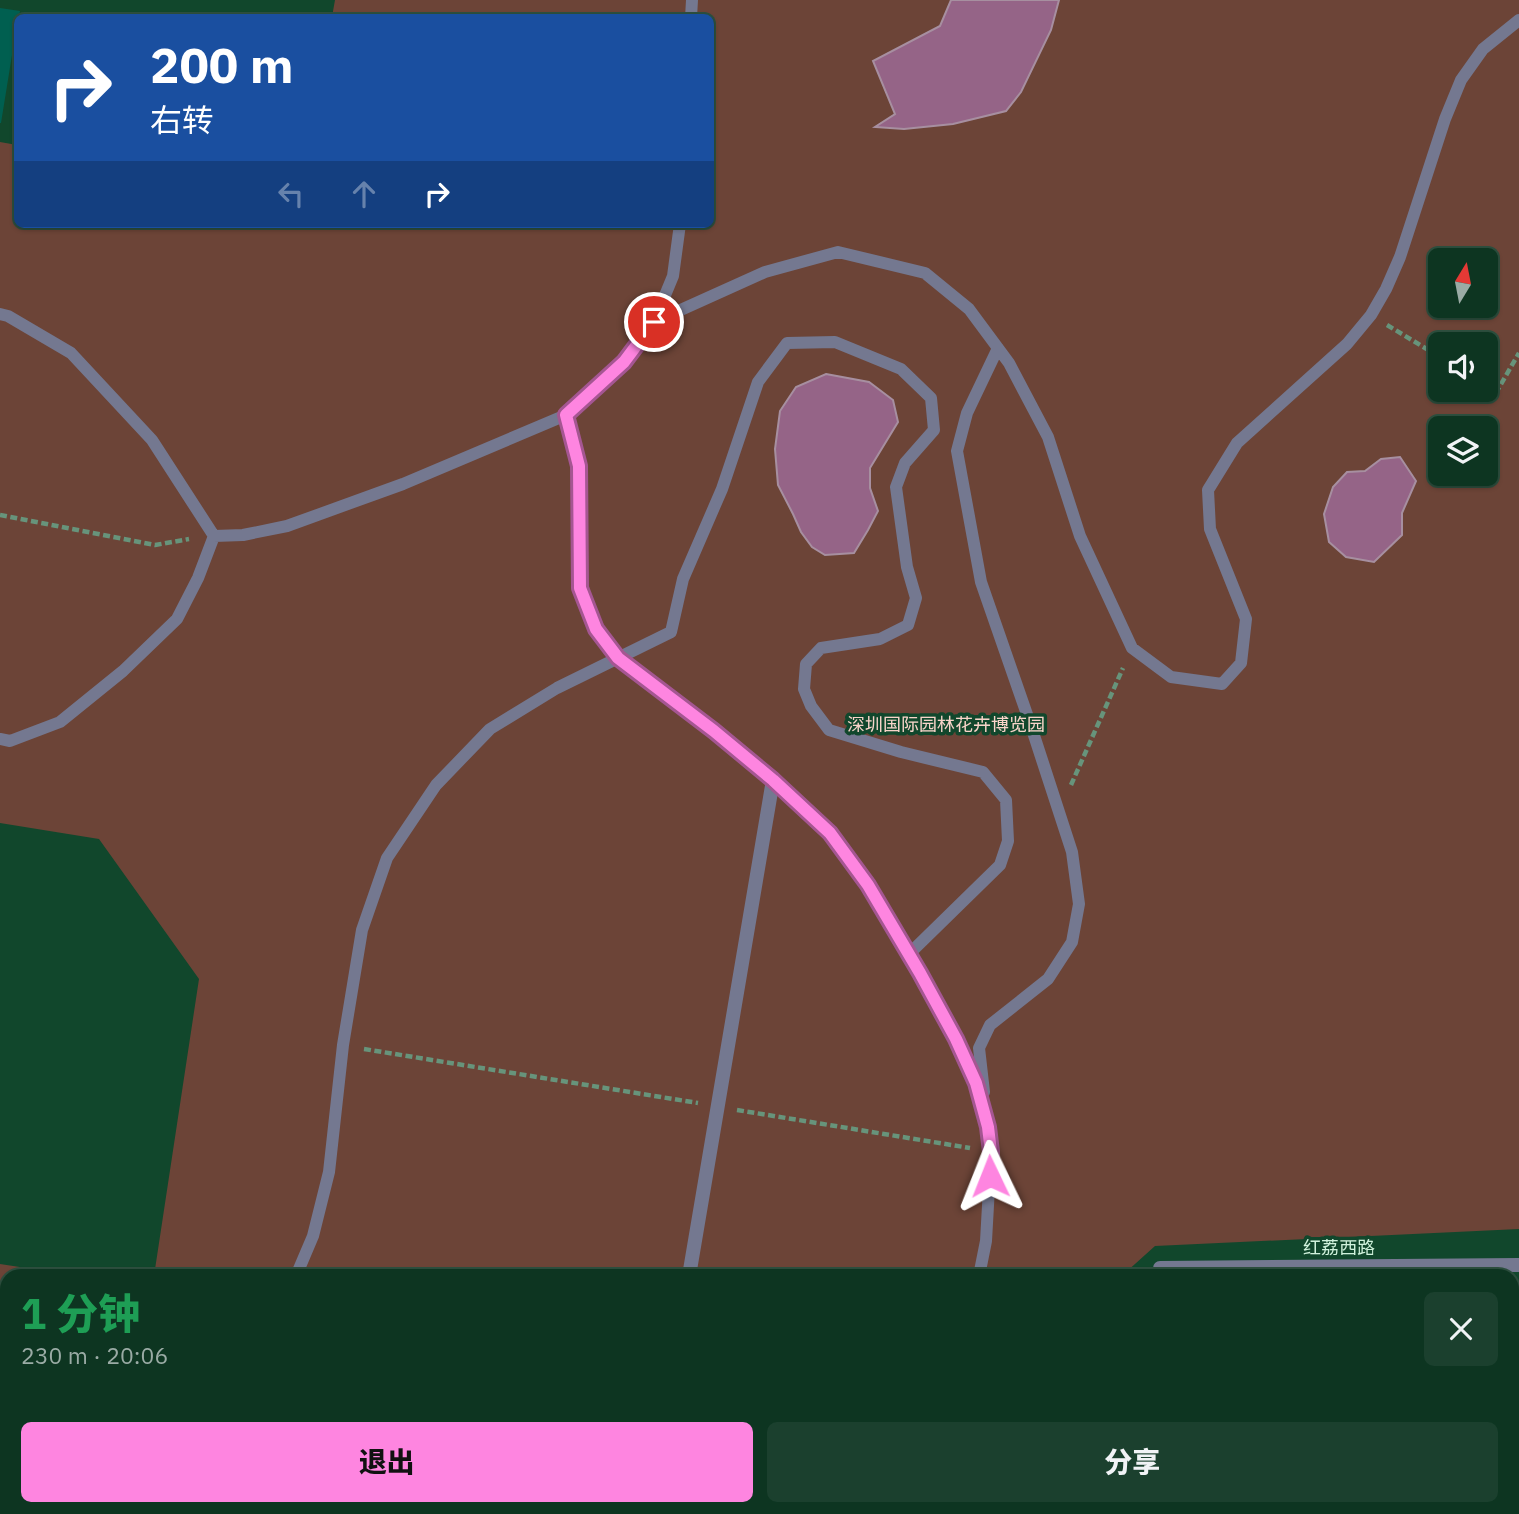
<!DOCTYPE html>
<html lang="zh">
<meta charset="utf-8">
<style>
:root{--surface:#0d3521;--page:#1b402e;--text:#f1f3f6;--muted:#9aaba5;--line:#2d503f;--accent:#fe85e0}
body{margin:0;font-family:"IBM Plex Sans","Noto Sans SC",sans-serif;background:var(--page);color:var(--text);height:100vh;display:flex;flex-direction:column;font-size:26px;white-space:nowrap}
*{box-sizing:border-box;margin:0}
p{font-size:23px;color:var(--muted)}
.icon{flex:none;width:38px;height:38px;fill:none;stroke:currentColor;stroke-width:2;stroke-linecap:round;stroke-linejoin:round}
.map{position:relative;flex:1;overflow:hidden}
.details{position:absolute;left:0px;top:1269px;width:1519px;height:247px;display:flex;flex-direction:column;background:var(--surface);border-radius:21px 21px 0 0;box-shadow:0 2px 5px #0004,0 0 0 2px var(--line)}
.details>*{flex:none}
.hud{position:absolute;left:14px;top:14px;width:700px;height:214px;border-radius:10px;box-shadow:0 2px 5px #0004,0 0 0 2px var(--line);background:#1a4fa0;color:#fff;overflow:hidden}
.needle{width:46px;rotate:10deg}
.tools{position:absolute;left:1428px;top:248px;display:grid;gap:14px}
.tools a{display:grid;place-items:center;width:70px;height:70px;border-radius:10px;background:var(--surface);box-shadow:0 2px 5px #0004,0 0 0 2px var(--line);font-size:35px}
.pin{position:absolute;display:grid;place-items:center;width:60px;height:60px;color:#fff;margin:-30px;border:4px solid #fff;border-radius:50%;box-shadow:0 2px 7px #0007}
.me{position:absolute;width:77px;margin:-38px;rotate:358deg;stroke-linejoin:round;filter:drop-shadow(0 0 5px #0008)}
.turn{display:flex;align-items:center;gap:24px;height:147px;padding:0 21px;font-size:32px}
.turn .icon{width:91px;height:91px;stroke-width:2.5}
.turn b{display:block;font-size:49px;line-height:60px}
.lanes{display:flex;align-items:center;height:66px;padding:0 21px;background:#0003;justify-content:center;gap:35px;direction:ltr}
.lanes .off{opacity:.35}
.round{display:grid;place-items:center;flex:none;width:74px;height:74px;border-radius:10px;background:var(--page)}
.overview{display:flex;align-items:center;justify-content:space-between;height:119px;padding:0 21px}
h1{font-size:42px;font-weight:800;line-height:52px;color:#1e9e55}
.cta{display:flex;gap:14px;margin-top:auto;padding:14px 21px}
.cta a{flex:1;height:80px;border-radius:10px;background:var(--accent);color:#111;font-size:28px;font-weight:800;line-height:80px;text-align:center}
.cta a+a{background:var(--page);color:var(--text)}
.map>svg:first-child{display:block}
</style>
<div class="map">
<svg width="1519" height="1514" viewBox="0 0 1519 1514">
<rect width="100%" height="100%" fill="#11472c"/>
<path fill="#6c4437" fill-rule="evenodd" d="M335 0H1519V1229L1155 1246 1125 1273 1124 1276H154L199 979 99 839 0 823V142L17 145 18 224H710V18L332 17ZM1440 261H1486V306H1440ZM1440 345H1486V390H1440ZM1440 429H1486V474H1440Z
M0 1264 79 1276H7V1508H1126V1514H0Z"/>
<path fill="#956487" stroke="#a78fa0" stroke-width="2" d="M951 0H1059L1051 30 1021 92 1006 111 953 124 904 129 875 127 895 114 873 61 940 26Z
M826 374 869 382 893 400 898 422 870 468V488L878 511 868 530 854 553 825 555 812 547 801 532 793 514 778 485 775 449 780 411 796 387Z
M1400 457 1416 481 1402 513V535L1374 562 1346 557 1329 542 1324 514 1333 487 1347 472 1365 471 1381 459Z"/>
<path fill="#005f50" d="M0 8 20 11 19 18H18L1 123H0Z
M1512 1402H1519V1503H1512Z"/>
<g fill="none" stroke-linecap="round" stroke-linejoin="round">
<path stroke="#67947b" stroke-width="4.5" stroke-dasharray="7 3.5" stroke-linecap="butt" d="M1387 325 1440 357
M1486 384 1497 391 1519 353
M0 515 155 545 189 539
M1071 785 1123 668
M364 1049 698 1103
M737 1110 970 1148
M649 1514 650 1508"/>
<path stroke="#747890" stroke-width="12" d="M691 18 692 0
M0 314 8 316 71 353 152 440 214 536
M654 322 765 272 838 252 925 273 969 309 1009 363 1048 437 1080 536 1132 648 1171 677 1222 684 1241 663 1246 619 1210 529 1208 490 1237 443 1347 344 1371 315 1386 289 1400 257 1445 119 1461 80 1483 49 1519 20
M566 415 579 466 581 588 596 629 618 658 714 731 773 780 830 833 868 885 920 973 956 1039 976 1083 988 1127 991 1152 986 1241 979 1276
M214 536 243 535 287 526 403 484 566 415 624 362 654 322 673 276 680 224
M0 739 10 741 60 722 123 671 177 619 198 578 214 536
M984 1092 979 1048 990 1025 1048 979 1072 942 1079 904 1072 852 1030 723 981 582 957 451 967 413 998 348
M296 1276 313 1236 329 1172 343 1045 362 930 387 858 436 785 490 729 557 688 671 632 683 579 722 489 758 382 787 343 835 342 901 369 931 398 934 430 905 463 896 487 907 567 916 598 908 625 880 639 821 648 806 664 804 689 811 706 829 730 901 752 983 772 1006 800 1008 841 1000 865 909 954
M0 1497 7 1498
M36 1508 48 1514
M176 1514 178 1508
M929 1514 931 1508"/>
<path stroke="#747890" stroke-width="14" d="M689 1276 773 780
M1160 1276V1268L1519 1265
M1160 1514V1508"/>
</g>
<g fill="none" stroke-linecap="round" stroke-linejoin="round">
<defs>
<path id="route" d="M654 322 624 362 566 415 579 466 580 588 596 629 618 658 714 731 773 780 830 833 868 885 920 973 956 1039 976 1083 988 1127 991 1152 990 1176"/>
</defs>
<use href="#route" stroke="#a55692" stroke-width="18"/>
<use href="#route" stroke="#fe85e0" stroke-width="12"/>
</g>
<g text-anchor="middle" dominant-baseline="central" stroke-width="7" stroke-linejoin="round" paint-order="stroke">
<g font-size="18" fill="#f8d4c9" stroke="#11472c">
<text x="946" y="724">深圳国际园林花卉博览园</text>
</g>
<g font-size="18" fill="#d0f2dc" stroke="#11472c">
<text x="1339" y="1247">红荔西路</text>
</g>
</g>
</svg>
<div class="tools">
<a><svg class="needle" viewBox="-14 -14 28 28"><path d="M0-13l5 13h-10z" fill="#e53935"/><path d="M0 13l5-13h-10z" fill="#9aaba5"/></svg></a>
<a><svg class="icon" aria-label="sound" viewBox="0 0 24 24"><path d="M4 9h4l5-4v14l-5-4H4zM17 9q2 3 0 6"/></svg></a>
<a><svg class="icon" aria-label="layers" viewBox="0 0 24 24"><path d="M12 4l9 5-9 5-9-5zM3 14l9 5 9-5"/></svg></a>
</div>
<div class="pin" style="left:654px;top:322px;background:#d93025"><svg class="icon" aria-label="arrive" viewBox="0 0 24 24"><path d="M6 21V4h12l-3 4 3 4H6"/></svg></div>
<svg class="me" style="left:990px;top:1176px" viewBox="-20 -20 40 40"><path d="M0-17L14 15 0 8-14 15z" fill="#fe85e0" stroke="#fff" stroke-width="4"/></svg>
<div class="hud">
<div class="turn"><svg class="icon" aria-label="right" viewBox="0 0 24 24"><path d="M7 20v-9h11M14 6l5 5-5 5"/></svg><div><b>200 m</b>右转</div></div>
<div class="lanes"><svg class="icon off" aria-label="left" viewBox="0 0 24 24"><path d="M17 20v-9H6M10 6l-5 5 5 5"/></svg><svg class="icon off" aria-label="ahead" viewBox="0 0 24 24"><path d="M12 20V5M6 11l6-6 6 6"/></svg><svg class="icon" aria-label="right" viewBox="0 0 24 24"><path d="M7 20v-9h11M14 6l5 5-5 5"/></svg></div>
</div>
<section class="details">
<div class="overview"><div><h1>1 分钟</h1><p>230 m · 20:06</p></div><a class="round"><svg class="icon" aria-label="close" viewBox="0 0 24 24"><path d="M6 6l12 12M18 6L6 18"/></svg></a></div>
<div class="cta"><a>退出</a><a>分享</a></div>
</section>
</div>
